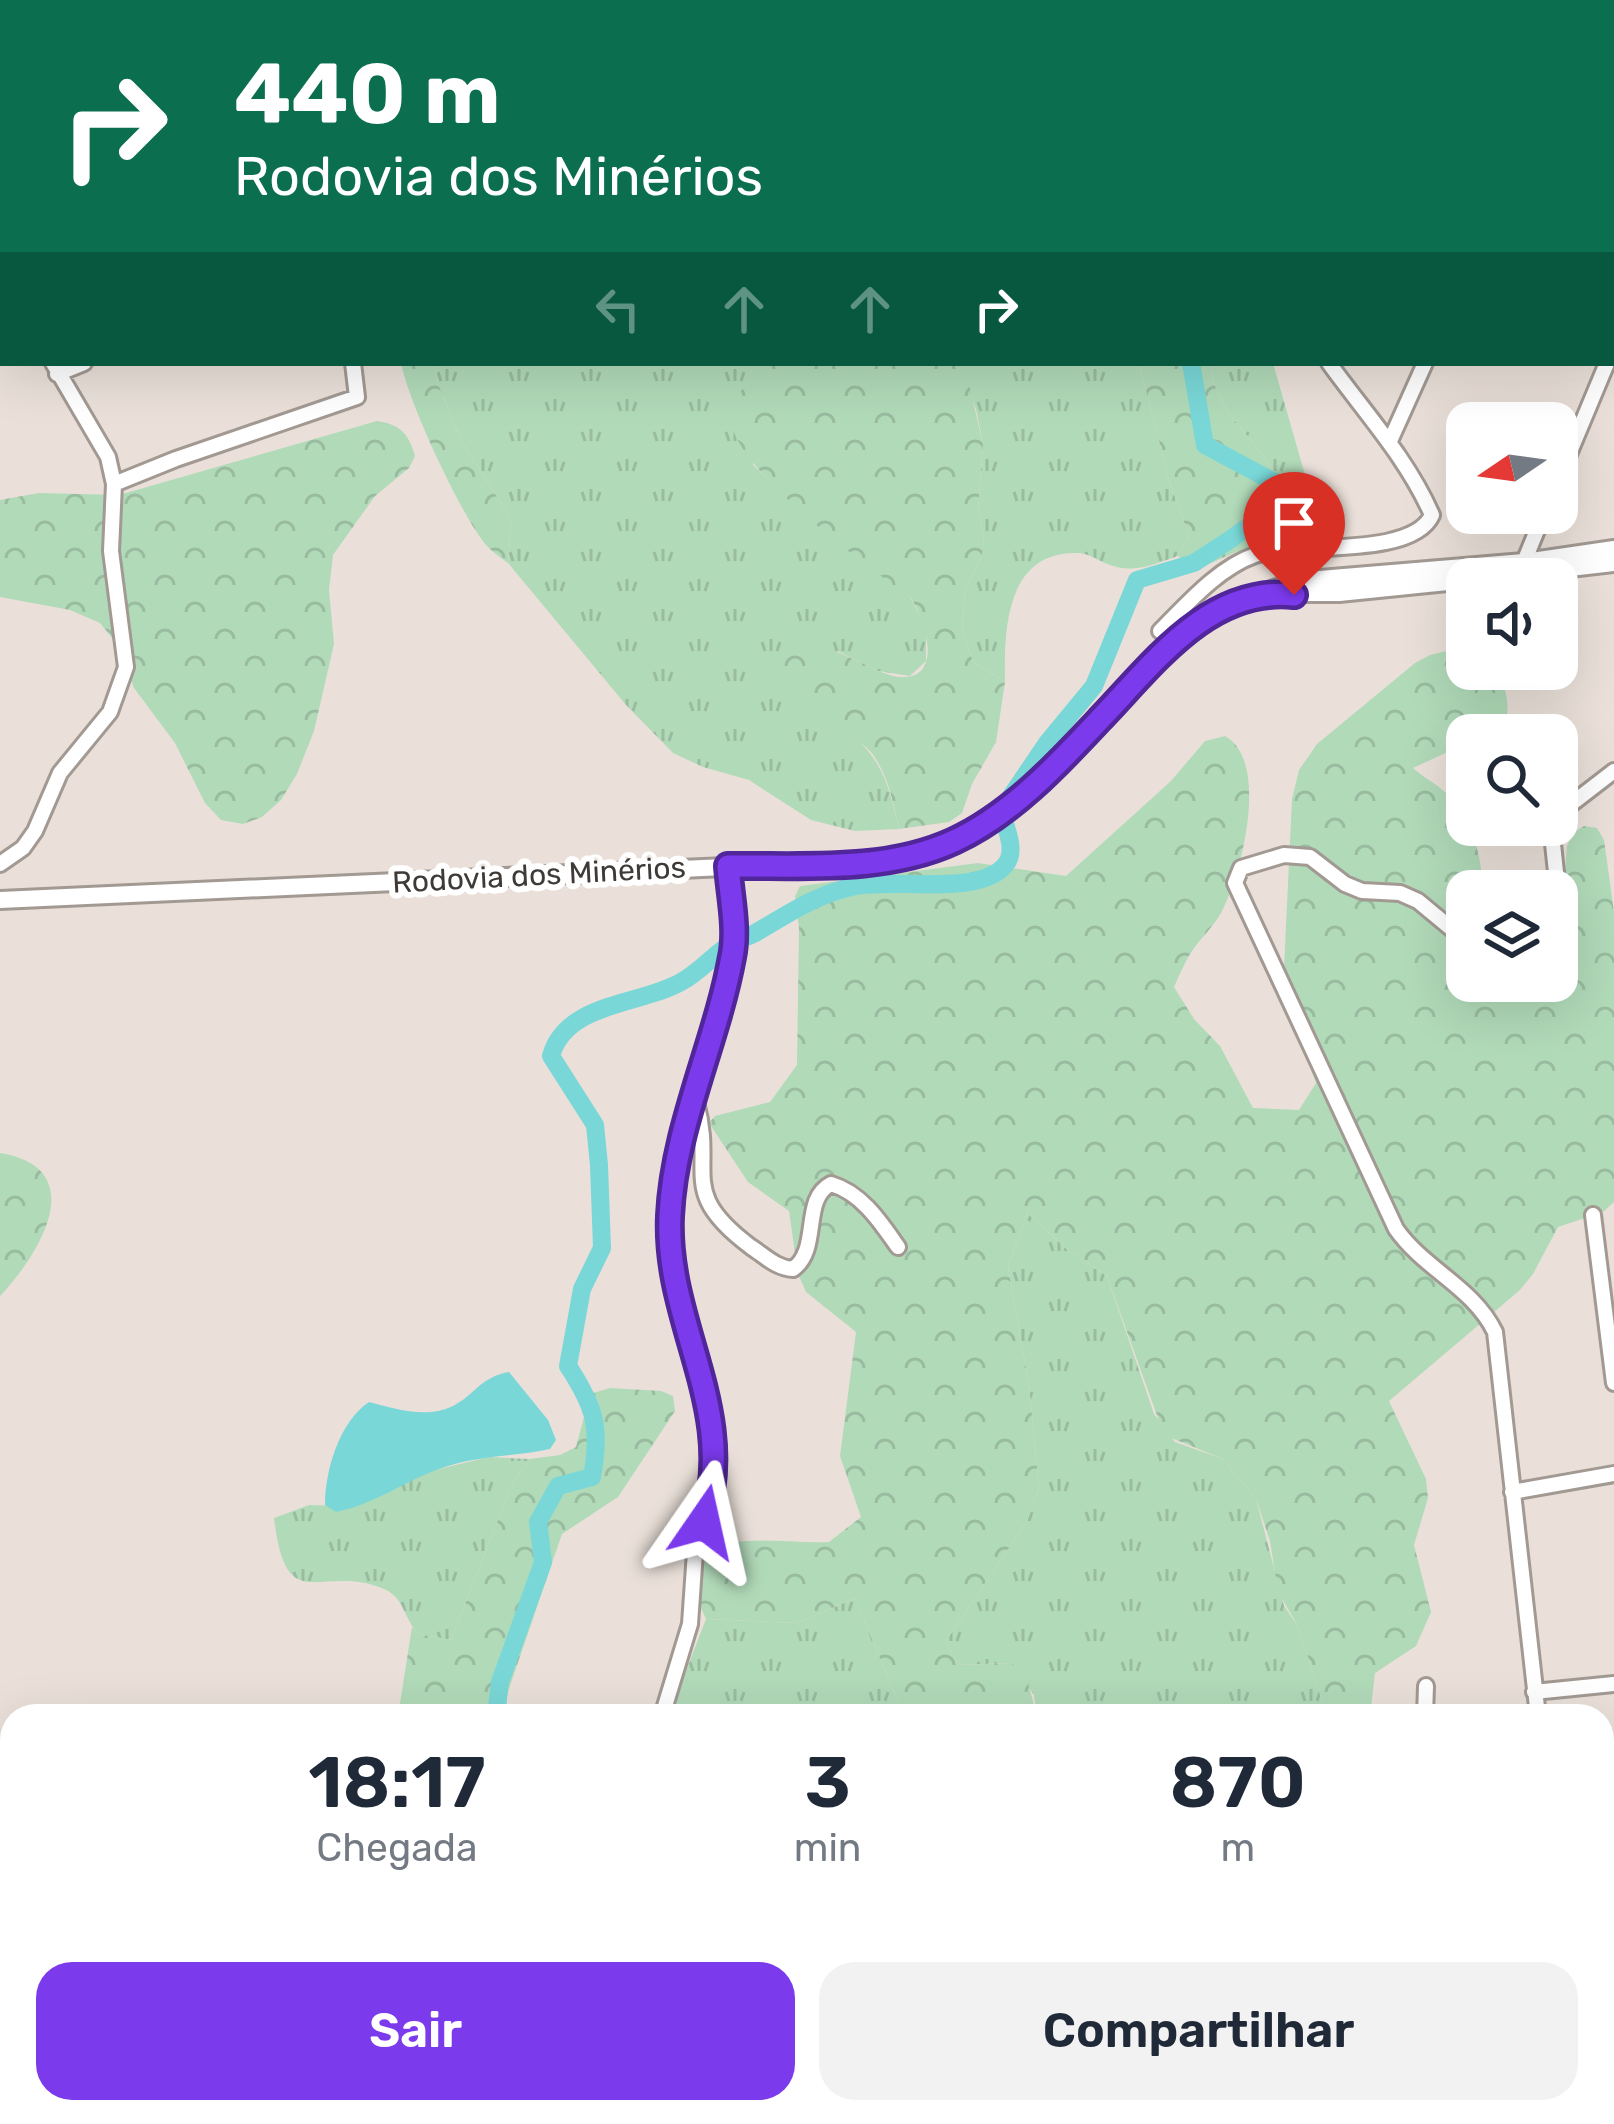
<!DOCTYPE html>
<html lang="pt">
<meta charset="utf-8">
<style>
:root{--surface:#fff;--page:#f2f2f3;--text:#1f2937;--muted:#747a83;--accent:#7c3aed}
body{margin:0;font-family:Rubik,sans-serif;background:var(--page);color:var(--text);height:100vh;display:flex;flex-direction:column;font-size:45px;white-space:nowrap}
*{box-sizing:border-box;margin:0}
p{font-size:39px;color:var(--muted)}
.icon{flex:none;width:66px;height:66px;fill:none;stroke:currentColor;stroke-width:2;stroke-linecap:round;stroke-linejoin:round}
.map{position:relative;flex:1;overflow:hidden}
.details{position:absolute;left:0px;top:1704px;width:1614px;height:420px;display:flex;flex-direction:column;background:var(--surface);border-radius:36px 36px 0 0;box-shadow:0 12px 48px #0002}
.details>*{flex:none}
.guide{position:absolute;left:0px;top:0px;width:1614px;height:366px;box-shadow:0 12px 48px #0002;background:#0b6e4f;color:#fff;overflow:hidden}
.needle{width:78px;rotate:257deg}
.fabs{position:absolute;left:1446px;top:402px;display:grid;gap:24px}
.fabs a{display:grid;place-items:center;width:132px;height:132px;border-radius:24px;background:var(--surface);box-shadow:0 12px 48px #0002;font-size:60px}
.pin{position:absolute;display:grid;place-items:center;width:102px;height:102px;color:#fff;margin:-123px -51px;border-radius:50% 50% 50% 0;rotate:-45deg;box-shadow:0 0 12px #0007}
.pin .icon{rotate:45deg}
.me{position:absolute;width:132px;margin:-66px;rotate:11deg;stroke-linejoin:round;filter:drop-shadow(0 0 9px #0008)}
.turn{display:flex;align-items:center;gap:42px;height:252px;padding:0 36px;font-size:54px}
.turn .icon{width:156px;height:156px;stroke-width:2.5}
.turn b{display:block;font-size:84px;line-height:102px}
.lanes{display:flex;align-items:center;height:114px;padding:0 36px;background:#0003;justify-content:center;gap:60px;direction:ltr}
.lanes .off{opacity:.35}
.eta{display:flex;justify-content:space-evenly;align-items:center;height:204px;text-align:center}
.eta b{font-size:72px;font-weight:600;line-height:84px}
.cta{display:flex;gap:24px;margin-top:auto;padding:24px 36px}
.cta a{flex:1;height:138px;border-radius:36px;background:var(--accent);color:#fff;font-size:48px;font-weight:600;line-height:138px;text-align:center}
.cta a+a{background:var(--page);color:var(--text)}
.map>svg:first-child{display:block}
</style>
<div class="map">
<svg width="1614" height="2124" viewBox="0 0 1614 2124">
<defs>
<pattern id="grass-tufts" width="24" height="20" patternUnits="userSpaceOnUse" patternTransform="scale(3)"><rect width="24" height="20" fill="#b1dab9"/><path d="M3 7l-1-3M5 7V3M7 7l1-3M15 17l-1-3M17 17v-4M19 17l1-3" fill="none" stroke="#99bca0"/></pattern>
<pattern id="forest-crowns" width="20" height="18" patternUnits="userSpaceOnUse" patternTransform="scale(3)"><rect width="20" height="18" fill="#b1dab9"/><path d="M2 6a3 3 0 1 1 6 0M12 15a3 3 0 1 1 6 0" fill="none" stroke="#99bca0"/></pattern>
</defs>
<rect width="100%" height="100%" fill="#eae0d9"/>
<path fill="url(#grass-tufts)" d="M435 363H765L753 465 804 513 910 597 926 627V661L910 676 878 671 837 651 847 732C882 756 890 789 899 829L855 831 811 820 749 780 703 767 673 753 626 705 508 563 511 519 461 440 438 384Z
M957 363H1139L1169 480 1189 536 1178 556C1152 565 1131 575 1105 563 1096 559 1089 554 1079 553 1005 550 1004 631 1005 682L973 662 962 630 965 591 982 556 984 537 978 509 983 444 976 409Z
M1210 363H1273L1309 489 1307 512 1294 527C1288 508 1284 488 1274 471 1250 432 1215 412 1210 363Z
M1027 1213 1069 1251 1107 1276 1154 1414 1175 1442 1223 1459 1256 1499 1284 1606 1298 1626 1327 1716H1037L1034 1695 1011 1663 958 1665 946 1641 1027 1521 1039 1488 1029 1385 1008 1267Z
M489 1457 530 1459 513 1482 451 1640 419 1634C404 1620 405 1598 384 1589 320 1562 286 1621 274 1518L309 1505 343 1506 422 1473Z
M855 1598 904 1716H674L677 1694 706 1619 798 1623Z
M1602 2076 1614 2081V2124H1216L1210 2112H1602Z"/>
<path fill="url(#forest-crowns)" d="M401 363H435L438 384 461 440 511 519 508 563C498 556 487 548 480 537 456 503 409 403 401 363Z
M765 363H957L969 384 983 444 978 509 984 537 982 556 965 591 962 630 973 662 1005 682 996 742 972 784 962 813 949 822 899 829C893 802 888 773 870 751 854 731 759 693 781 658 805 620 870 675 900 677 946 680 924 616 910 597 869 568 729 466 731 417 733 393 752 380 765 363Z
M1139 363H1210C1215 412 1250 432 1274 471 1284 488 1288 508 1294 527L1195 570 1178 556 1189 536 1169 480Z
M377 421C400 424 409 434 415 456L409 468 375 496 333 555 329 590 334 644 314 731 297 774 281 800 262 817 243 824 221 820 205 803 175 743 134 688 117 644 100 623 70 610 0 597V500L39 493 119 495Z
M1467 646V669H1496C1508 691 1514 715 1497 735H1467V747L1452 750 1413 768C1423 777 1435 783 1445 792 1470 813 1484 859 1482 891H1467V981H1557L1567 846 1573 833 1584 826 1597 828 1604 840 1614 912V1202L1603 1212 1558 1227 1533 1274 1520 1290 1389 1401 1426 1479 1428 1498 1414 1545 1431 1612 1416 1646 1375 1673 1370 1716H1327L1298 1626 1278 1592 1270 1541 1256 1499 1223 1459 1164 1435 1107 1276 1069 1251 1027 1213 1008 1267 1029 1385 1039 1488 1027 1521 946 1641 958 1665 1011 1663 1025 1672 1037 1716H904L855 1598 798 1623 706 1619 691 1585 699 1554C740 1532 784 1544 829 1542L861 1517 840 1456 856 1332 806 1292 798 1274 789 1211 748 1182 709 1123 715 1116 770 1102 797 1065 799 928 795 896 800 886 978 863 1066 876 1171 781 1205 741 1225 736C1270 761 1242 871 1223 909 1215 926 1200 938 1190 954 1184 964 1179 976 1174 987L1194 1019 1220 1046 1253 1108 1299 1110 1316 1083 1287 997 1284 968 1292 799 1299 770 1317 744 1415 663 1430 655Z
M0 1153C92 1168 40 1254 0 1296Z
M610 1388 661 1391 673 1396 675 1411 618 1497 562 1534 502 1709 504 1716H398L412 1627 419 1634 451 1640 513 1482 530 1459 560 1455 576 1447 590 1394Z
M0 1835 12 1839V2112H560L561 2118 585 2123 600 2112H679L690 2124H0Z
M867 2112H1023L1021 2124H857Z"/>
<path fill="#7ad7d7" d="M509 1372 548 1420 556 1440 550 1449C513 1457 476 1455 439 1469 403 1482 375 1504 336 1512L325 1505C325 1471 339 1422 369 1402 396 1409 426 1419 453 1406 475 1395 480 1377 509 1372Z"/>
<g fill="none" stroke-linecap="round" stroke-linejoin="round">
<path stroke="#7ad7d7" stroke-width="18" d="M1160 0 1162 3
M496 1716 500 1682 543 1562 538 1522 558 1486 592 1477C601 1428 595 1407 568 1366L582 1289 602 1248 599 1165 595 1125 551 1056C566 1002 641 1005 681 982 700 972 714 954 732 943 740 938 749 937 757 932 791 912 817 894 856 886 897 878 981 897 1006 864 1017 850 1005 826 1001 811L1047 743 1094 686 1137 580 1194 563 1231 539 1260 518 1276 483 1205 445 1191 363
M548 2112 551 2124"/>
<defs>
<path id="minor" d="M1291 3 1292 0
M1586 3 1587 0
M1611 180 1614 181
M0 215 3 220
M0 331 3 329
M1611 353 1614 347
M57 374 84 363
M1390 441 1425 363
M1557 483 1607 363
M114 484 176 459 357 397 353 363
M1524 562 1544 513
M1160 631C1187 604 1218 568 1255 555 1293 542 1412 559 1432 515 1407 458 1365 413 1329 363
M1557 815 1614 771
M1551 825 1563 938 1557 947
M0 864 23 848 35 831 60 773 110 712 126 667 111 551 114 484 108 457 53 363
M1467 929 1453 930 1418 901 1400 893 1362 891 1345 884 1310 857 1284 855 1241 868 1235 883 1396 1229C1425 1270 1473 1287 1495 1332L1538 1716
M696 1102C716 1174 676 1191 751 1247 765 1256 776 1268 793 1269 821 1249 801 1199 831 1184 862 1193 881 1223 898 1247
M1593 1215 1614 1383
M1512 1492 1614 1474
M1534 1692 1614 1684
M662 1716 690 1624 695 1552 713 1491 716 1447 704 1384 674 1276 670 1217 679 1152 734 952 728 866
M1425 1716 1426 1686
M1602 1856 1614 1861
M1602 1934 1614 1931
M1602 1952 1614 1985
M685 2112 691 2124
M928 2112 937 2124"/>
<path id="major" d="M1546 0 1553 3
M1611 30 1614 32
M1476 579 1614 563
M1273 593H1339L1467 580
M0 900 899 859 953 841 1034 786 1156 657 1224 607 1296 581 1524 562 1614 549"/>
</defs>
<use href="#minor" stroke="#a29993" stroke-width="20"/>
<use href="#major" stroke="#a29993" stroke-width="22"/>
<use href="#minor" stroke="#fff" stroke-width="14"/>
<use href="#major" stroke="#fff" stroke-width="16"/>
</g>
<g fill="none" stroke-linecap="round" stroke-linejoin="round">
<defs>
<path id="route" d="M704 1522C739 1409 665 1325 670 1216 674 1127 716 1044 732 957 738 929 730 894 728 866 801 865 885 873 954 841 1011 815 1059 763 1101 718 1153 664 1209 586 1294 595"/>
</defs>
<use href="#route" stroke="#51269a" stroke-width="30"/>
<use href="#route" stroke="#7c3aed" stroke-width="21"/>
</g>
<g text-anchor="middle" dominant-baseline="central" stroke-width="12" stroke-linejoin="round" paint-order="stroke">
<g font-size="30" fill="#3e3a37" stroke="#fff">
<text transform="translate(539 875) rotate(-3)">Rodovia dos Minérios</text>
</g>
</g>
</svg>
<div class="fabs">
<a><svg class="needle" viewBox="-14 -14 28 28"><path d="M0-13l5 13h-10z" fill="#e53935"/><path d="M0 13l5-13h-10z" fill="#747a83"/></svg></a>
<a><svg class="icon" aria-label="sound" viewBox="0 0 24 24"><path d="M4 9h4l5-4v14l-5-4H4zM17 9q2 3 0 6"/></svg></a>
<a><svg class="icon" aria-label="search" viewBox="0 0 24 24"><circle cx="10" cy="10" r="6"/><path d="M15 15l6 6"/></svg></a>
<a><svg class="icon" aria-label="layers" viewBox="0 0 24 24"><path d="M12 4l9 5-9 5-9-5zM3 14l9 5 9-5"/></svg></a>
</div>
<div class="pin" style="left:1294px;top:595px;background:#d93025"><svg class="icon" aria-label="arrive" viewBox="0 0 24 24"><path d="M6 21V4h12l-3 4 3 4H6"/></svg></div>
<svg class="me" style="left:704px;top:1522px" viewBox="-20 -20 40 40"><path d="M0-17L14 15 0 8-14 15z" fill="#7c3aed" stroke="#fff" stroke-width="4"/></svg>
<div class="guide">
<div class="turn"><svg class="icon" aria-label="right" viewBox="0 0 24 24"><path d="M7 20v-9h11M14 6l5 5-5 5"/></svg><div><b>440 m</b>Rodovia dos Minérios</div></div>
<div class="lanes"><svg class="icon off" aria-label="left" viewBox="0 0 24 24"><path d="M17 20v-9H6M10 6l-5 5 5 5"/></svg><svg class="icon off" aria-label="ahead" viewBox="0 0 24 24"><path d="M12 20V5M6 11l6-6 6 6"/></svg><svg class="icon off" aria-label="ahead" viewBox="0 0 24 24"><path d="M12 20V5M6 11l6-6 6 6"/></svg><svg class="icon" aria-label="right" viewBox="0 0 24 24"><path d="M7 20v-9h11M14 6l5 5-5 5"/></svg></div>
</div>
<section class="details">
<div class="eta">
<div><b>18:17</b><p>Chegada</p></div>
<div><b>3</b><p>min</p></div>
<div><b>870</b><p>m</p></div>
</div>
<div class="cta"><a>Sair</a><a>Compartilhar</a></div>
</section>
</div>
